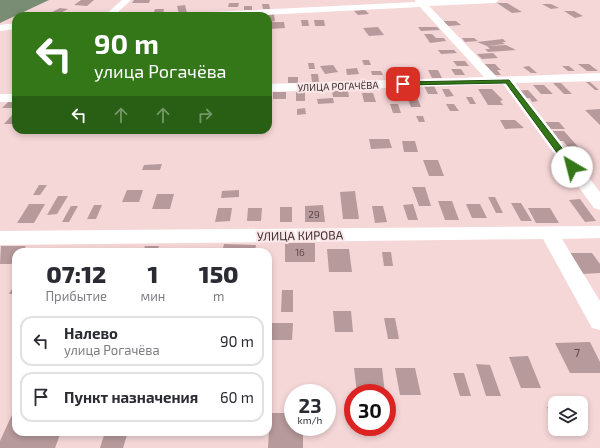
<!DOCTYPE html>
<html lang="ru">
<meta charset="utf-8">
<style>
:root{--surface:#fff;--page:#f7f7f7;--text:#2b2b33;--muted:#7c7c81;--line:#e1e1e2}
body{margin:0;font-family:"Exo 2",sans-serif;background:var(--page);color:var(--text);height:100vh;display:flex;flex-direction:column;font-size:15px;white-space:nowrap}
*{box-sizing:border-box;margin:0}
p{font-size:13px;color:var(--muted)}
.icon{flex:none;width:22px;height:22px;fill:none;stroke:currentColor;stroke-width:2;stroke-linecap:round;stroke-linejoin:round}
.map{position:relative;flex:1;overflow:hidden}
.details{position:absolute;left:12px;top:248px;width:260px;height:188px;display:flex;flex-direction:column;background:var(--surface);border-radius:12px;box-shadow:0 2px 6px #0003}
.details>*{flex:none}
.banner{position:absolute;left:12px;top:12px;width:260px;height:122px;border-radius:12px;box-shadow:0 2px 6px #0003;background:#337719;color:#fff;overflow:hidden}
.buttons{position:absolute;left:548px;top:396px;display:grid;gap:8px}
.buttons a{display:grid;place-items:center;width:40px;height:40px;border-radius:8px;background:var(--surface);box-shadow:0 2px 6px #0003;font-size:20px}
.speed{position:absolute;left:284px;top:384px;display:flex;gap:8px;font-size:20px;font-weight:700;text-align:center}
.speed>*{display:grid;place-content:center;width:52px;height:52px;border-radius:50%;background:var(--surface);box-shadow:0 2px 6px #0003;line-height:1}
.speed small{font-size:10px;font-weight:400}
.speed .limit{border:6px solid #d22;background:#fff;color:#111}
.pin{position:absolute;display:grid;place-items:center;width:34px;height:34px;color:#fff;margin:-17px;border-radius:8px;box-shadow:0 2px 6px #0006}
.me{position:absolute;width:44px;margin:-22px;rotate:323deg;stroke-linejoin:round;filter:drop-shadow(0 0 3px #0008)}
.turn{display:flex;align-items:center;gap:14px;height:84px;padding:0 16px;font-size:18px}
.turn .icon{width:52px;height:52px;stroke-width:2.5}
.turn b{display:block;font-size:28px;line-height:34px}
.lanes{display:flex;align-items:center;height:38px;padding:0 16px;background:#0003;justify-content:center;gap:20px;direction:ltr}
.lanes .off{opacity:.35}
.eta{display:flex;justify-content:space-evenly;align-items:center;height:68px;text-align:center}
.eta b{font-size:24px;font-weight:800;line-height:28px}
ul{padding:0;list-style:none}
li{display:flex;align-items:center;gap:12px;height:50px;margin:0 8px 6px;padding:0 8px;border:2px solid var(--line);border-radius:12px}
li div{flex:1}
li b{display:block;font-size:15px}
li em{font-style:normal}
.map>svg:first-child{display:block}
</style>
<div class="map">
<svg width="600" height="448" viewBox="0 0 600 448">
<rect width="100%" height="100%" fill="#f6d7d8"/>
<path fill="#798c74" d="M0 0H49L0 23Z"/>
<path fill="#b79a9b" d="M81 0H94L87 6 74 5Z
M134 0H150L149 3H132Z
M229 3H239L238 7H228Z
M497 3H507L522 12 512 13Z
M262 4H269L270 9H263Z
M542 4H551L559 8 551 9Z
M185 5 187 13 179 14 177 6Z
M244 6H252V10H244Z
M60 8 68 9 57 15 48 14Z
M155 9H164L163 15H153Z
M365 10 369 14 358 15 354 11Z
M564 11H574L583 16 575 18Z
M101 13 99 16H82L83 14Z
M274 14 275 21 269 22 268 15Z
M301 20H308L309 26H302Z
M314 20H324L325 26H315Z
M443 21H456L461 25 448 26Z
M270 22H284L285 28 270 29Z
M378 27 384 35 369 36 363 28Z
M418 27H437L440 30 421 31Z
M424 34H432L436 38H444L446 41 430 43Z
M462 38H474L478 41 465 42Z
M503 39 506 42H502L505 44 487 46 477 42Z
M506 45 516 50 488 52 485 49H490L487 46Z
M438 50H454L457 53 441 54Z
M493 53 498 58 482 59 477 54Z
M362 60H369L371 65H364Z
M453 61H465L469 66H457Z
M308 63H314L315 69H309Z
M483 64H495L501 70H497L501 75H493Z
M578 64H589L598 71H587Z
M333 65 338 72 325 74 320 66Z
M529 66 537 73H531L523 67Z
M562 66H569L575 71H568Z
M357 68 359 74 347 75 346 69Z
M451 69H461L465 75H455Z
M408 70H416L419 76H410Z
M428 70H438L442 78H432Z
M371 71H381L383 75H372Z
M311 74H318L319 82H312Z
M288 77H298V83H288Z
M586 82H590L599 90H595Z
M553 83H561L572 94H564Z
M533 85H544L553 94H541Z
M424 86H434L438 94H428Z
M386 89H394L397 96H388Z
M442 89H449L454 96 446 97Z
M478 89H492L503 100 500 101 503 105H488Z
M528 90 538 101 532 102 530 98 521 99 514 91Z
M332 91H348L349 97H333Z
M273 92H286V99H273Z
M296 92H305V101H296Z
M362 93H373L376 102H364Z
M407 97H417L421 107H411Z
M466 97H472L476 104H470Z
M333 98 334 103 318 104 317 99Z
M9 101H16V103L12 108H2Z
M390 104H398L401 113H393Z
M446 104H454L459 111H450Z
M305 108 306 114 297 115V109Z
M600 109V125L585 110Z
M12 115H16V124H4Z
M416 116H423L425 122H419Z
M500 120H515L524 128 505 129Z
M543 122H559L565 129H549Z
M546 131H564L580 149H570L563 141H555Z
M369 139H389L392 148 371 149Z
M402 141H415L418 152H404Z
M587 158 592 164H575L570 159Z
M423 160H438L444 176H429Z
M162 164 160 170H142L144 165Z
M39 185H47L40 195H33Z
M412 187H425L431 206H419Z
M127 190H143L139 202H122Z
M239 190V197L221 198 222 191Z
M355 191 359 219H343L340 192Z
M157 194H174L170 209H152Z
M58 196H68L57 214 47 215Z
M488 197H495L503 213H496Z
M580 199 596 221 585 222 569 200Z
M438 201H452L459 220H445Z
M511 203H521L532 221H521Z
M29 204H45L34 223H17Z
M413 204 418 220H408L403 205Z
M466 204H480L487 218H472Z
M94 205H102L96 219H87Z
M323 205 325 222H305V206Z
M71 206H78L69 222H62Z
M372 206H383L387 222 375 223Z
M280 207H292V222H280Z
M218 208H232L230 221 215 222Z
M248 208H262L261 221H247Z
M528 208H550L559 223H536Z
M285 243H315V262H285Z
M224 244 256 245 255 252H222Z
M1 246H26L22 252H16L15 264H0Z
M145 246H159L157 252H143Z
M77 249H89L88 252H76Z
M327 249H349L352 272H329Z
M382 252H391L393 266H384Z
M569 253H592L600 264V273L582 274Z
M16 282V294H9Z
M282 290H293V312H281Z
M333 311H351L353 332H335Z
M384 318H395L399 339H388Z
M268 323H293L292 340H268Z
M590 342 600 362V373H570L555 343Z
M528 356 541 388H521L509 357Z
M476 364 490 365 501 396H486Z
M354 368H382L385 393H357Z
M395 368H415L421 395H400Z
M453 373H464L471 396H460Z
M16 406V432H61L55 448H0V441Z
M547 407H555V427Z
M270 413H293V427H303V448H268Z
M556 429H574L575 431H557Z
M105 432H128L123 448H100Z"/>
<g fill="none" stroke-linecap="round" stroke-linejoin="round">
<path fill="#fff" fill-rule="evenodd" d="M122 0H131L114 16H104Z
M415 0H499L495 3 429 6 497 77 600 73V81L515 83 600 192V210L594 208 503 84 268 92V84L484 77 420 7 243 16H187L192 13 416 2Z
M16 23V29L0 31V25Z
M0 94H16V102H0Z
M600 226V238L562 239 600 301V330L592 328 543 239 0 245V231Z"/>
</g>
<path fill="#337719" stroke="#214d10" d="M509 80 575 165V169H569L506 83 403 85 400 84 403 82Z"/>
<g text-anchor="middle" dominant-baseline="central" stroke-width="4" stroke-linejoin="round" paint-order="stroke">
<g font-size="10" fill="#3d3132" stroke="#fbe7e8">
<text transform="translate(338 86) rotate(-2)">УЛИЦА РОГАЧЁВА</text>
</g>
<g font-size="10" fill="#5c4b4c">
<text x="314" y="214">29</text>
<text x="300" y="252">16</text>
</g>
<g font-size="12" fill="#3d3132" stroke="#fbe7e8">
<text transform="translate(300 235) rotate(-1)">УЛИЦА КИРОВА</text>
</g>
<g font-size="12" fill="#5c4b4c">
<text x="577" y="352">7</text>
</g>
</g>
</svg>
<div class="buttons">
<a><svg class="icon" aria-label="layers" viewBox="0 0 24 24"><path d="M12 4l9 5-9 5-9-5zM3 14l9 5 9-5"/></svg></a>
</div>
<div class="speed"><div>23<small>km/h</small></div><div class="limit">30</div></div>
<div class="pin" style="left:403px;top:84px;background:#d93025"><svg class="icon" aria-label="arrive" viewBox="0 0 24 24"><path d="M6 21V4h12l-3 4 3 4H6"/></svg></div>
<svg class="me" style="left:572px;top:167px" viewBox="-20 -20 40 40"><circle r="19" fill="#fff"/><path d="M0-13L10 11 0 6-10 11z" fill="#337719"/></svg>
<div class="banner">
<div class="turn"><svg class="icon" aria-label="left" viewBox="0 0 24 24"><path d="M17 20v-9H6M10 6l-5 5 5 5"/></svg><div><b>90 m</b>улица Рогачёва</div></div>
<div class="lanes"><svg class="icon" aria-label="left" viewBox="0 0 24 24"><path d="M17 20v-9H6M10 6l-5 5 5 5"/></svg><svg class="icon off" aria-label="ahead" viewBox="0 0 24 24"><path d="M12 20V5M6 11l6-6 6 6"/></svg><svg class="icon off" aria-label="ahead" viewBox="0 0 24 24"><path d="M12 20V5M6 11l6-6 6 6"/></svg><svg class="icon off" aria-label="right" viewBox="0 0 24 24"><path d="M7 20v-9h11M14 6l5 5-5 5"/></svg></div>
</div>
<section class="details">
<div class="eta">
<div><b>07:12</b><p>Прибытие</p></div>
<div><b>1</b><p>мин</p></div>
<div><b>150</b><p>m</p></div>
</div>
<ul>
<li><svg class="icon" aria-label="left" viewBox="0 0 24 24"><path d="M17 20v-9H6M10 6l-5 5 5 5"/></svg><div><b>Налево</b><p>улица Рогачёва</p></div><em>90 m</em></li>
<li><svg class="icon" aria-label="arrive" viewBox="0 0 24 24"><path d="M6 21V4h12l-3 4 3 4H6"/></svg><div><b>Пункт назначения</b></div><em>60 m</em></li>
</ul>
</section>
</div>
